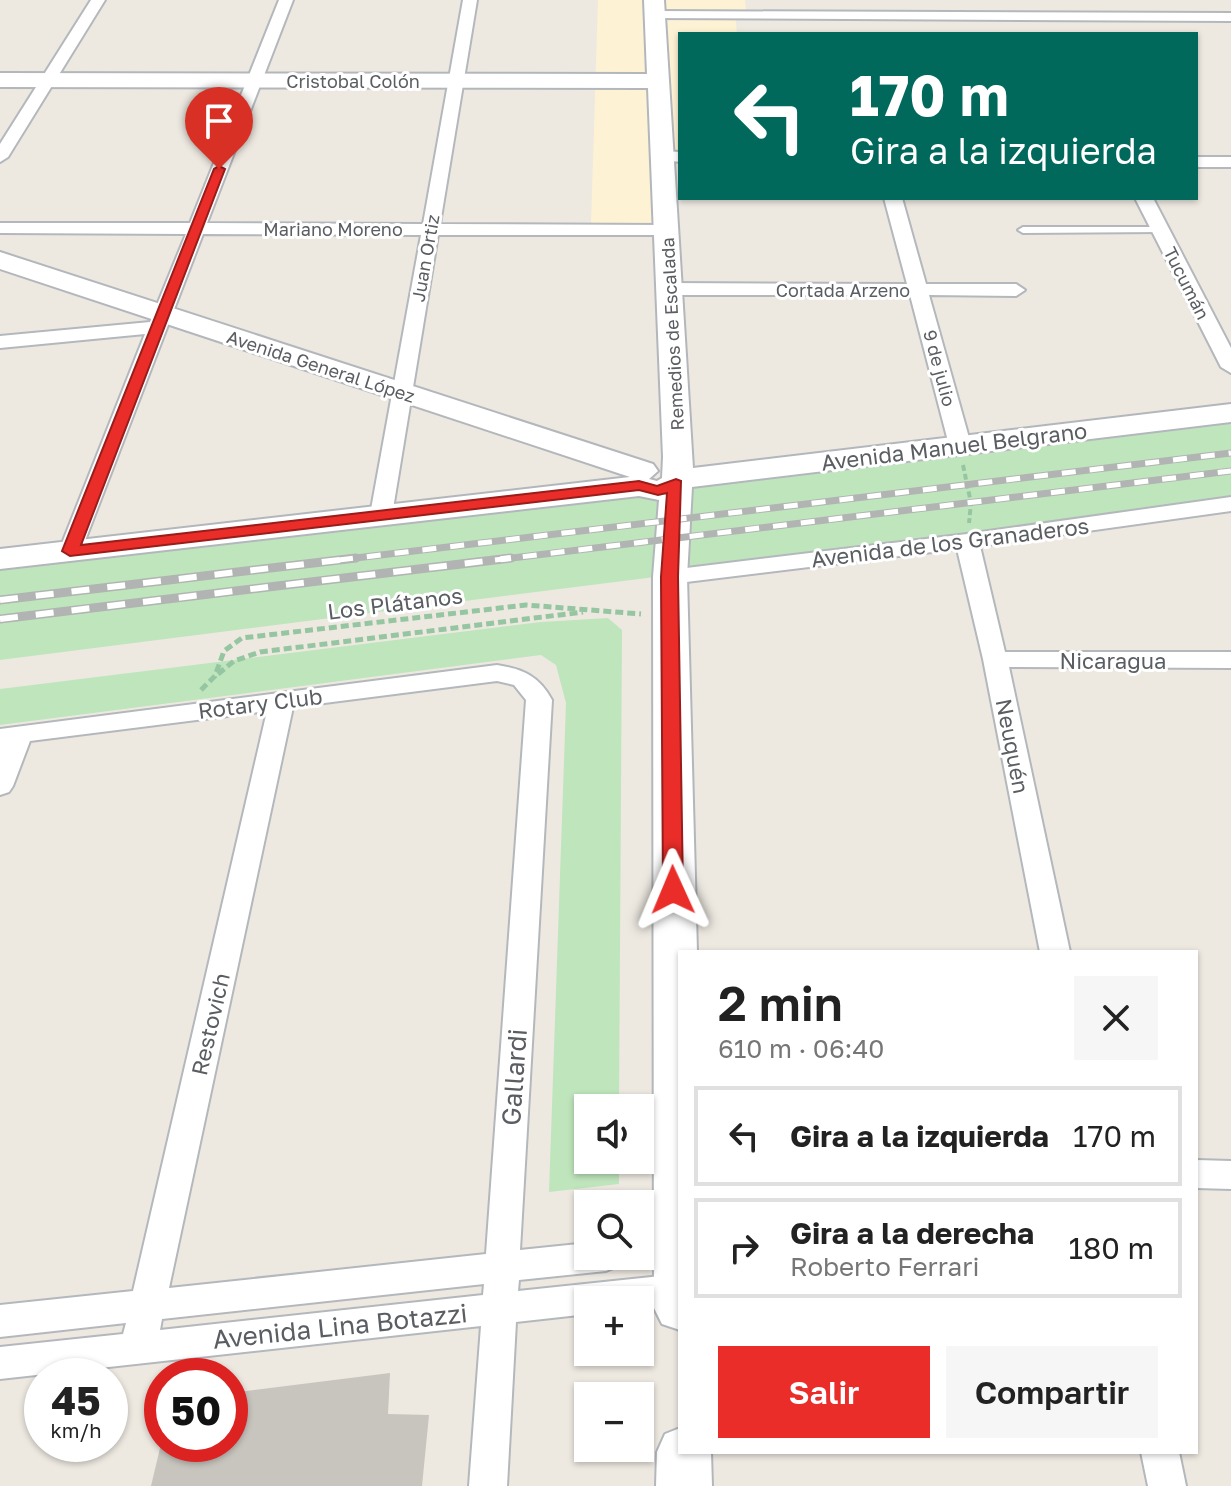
<!DOCTYPE html>
<html lang="es">
<meta charset="utf-8">
<style>
:root{--surface:#fff;--page:#f6f6f6;--text:#222;--muted:#767676;--line:#e0e0e0;--accent:#ea2d29}
body{margin:0;font-family:"Golos Text",sans-serif;background:var(--page);color:var(--text);height:100vh;display:flex;flex-direction:column;font-size:30px;white-space:nowrap}
*{box-sizing:border-box;margin:0}
p{font-size:26px;color:var(--muted)}
.icon{flex:none;width:44px;height:44px;fill:none;stroke:currentColor;stroke-width:2;stroke-linecap:round;stroke-linejoin:round}
.map{position:relative;flex:1;overflow:hidden}
.side{position:absolute;left:678px;top:950px;width:520px;height:504px;display:flex;flex-direction:column;background:var(--surface);border-radius:0px;box-shadow:0 2px 6px #0004}
.side>*{flex:none}
.banner{position:absolute;left:678px;top:32px;width:520px;height:168px;border-radius:0px;box-shadow:0 2px 6px #0004;background:#00695c;color:#fff;overflow:hidden}
.buttons{position:absolute;left:574px;top:1094px;display:grid;gap:16px}
.buttons a{display:grid;place-items:center;width:80px;height:80px;border-radius:0px;background:var(--surface);box-shadow:0 2px 6px #0004;font-size:40px}
.speed{position:absolute;left:24px;top:1358px;display:flex;gap:16px;font-size:40px;font-weight:700;text-align:center}
.speed>*{display:grid;place-content:center;width:104px;height:104px;border-radius:50%;background:var(--surface);box-shadow:0 2px 6px #0004;line-height:1}
.speed small{font-size:20px;font-weight:400}
.speed .limit{border:12px solid #d22;background:#fff;color:#111}
.pin{position:absolute;display:grid;place-items:center;width:68px;height:68px;color:#fff;margin:-82px -34px;border-radius:50% 50% 50% 0;rotate:-45deg;box-shadow:0 0 8px #0007}
.pin .icon{rotate:45deg}
.me{position:absolute;width:88px;margin:-44px;rotate:359deg;stroke-linejoin:round;filter:drop-shadow(0 0 6px #0008)}
.turn{display:flex;align-items:center;gap:28px;height:168px;padding:0 40px;font-size:36px}
.turn .icon{width:104px;height:104px;stroke-width:2.5}
.turn b{display:block;font-size:56px;line-height:68px}
.round{display:grid;place-items:center;flex:none;width:84px;height:84px;border-radius:0px;background:var(--page)}
.overview{display:flex;align-items:center;justify-content:space-between;height:136px;padding:0 40px}
h1{font-size:48px;font-weight:600;line-height:60px}
.primary-button{display:flex;gap:16px;margin-top:auto;padding:16px 40px}
.primary-button a{flex:1;height:92px;border-radius:0px;background:var(--accent);color:#fff;font-size:32px;font-weight:600;line-height:92px;text-align:center}
.primary-button a+a{background:var(--page);color:var(--text)}
ul{padding:0;list-style:none}
li{display:flex;align-items:center;gap:24px;height:100px;margin:0 16px 12px;padding:0 24px;border:4px solid var(--line);border-radius:0px}
li div{flex:1}
li b{display:block;font-size:30px}
li em{font-style:normal}
.map>svg:first-child{display:block}
</style>
<div class="map">
<svg width="1231" height="1486" viewBox="0 0 1231 1486">
<rect width="100%" height="100%" fill="#ede9e1"/>
<path fill="#fef2d5" d="M598 0H745L746 12 735 13 737 34H680V157L663 156 666 230 591 224Z"/>
<path fill="#bfe5bd" d="M1231 413V504L0 660V559Z
M608 618 622 630 619 1108H588V1160H619V1184L549 1192 566 703 556 665 541 655 0 725V689L541 622Z"/>
<path fill="#c8c4be" d="M390 1373 388 1414 429 1415 422 1486H151L161 1444H230V1393Z"/>
<g fill="none" stroke-linecap="round" stroke-linejoin="round">
<defs>
<path id="lane" d="M1160 227 1163 228V232L1023 233 1018 230 1023 227Z"/>
<path id="street" d="M91 0H105L8 157 0 162V144Z
M279 0H293L207 223 423 224 463 0H477L440 224 666 225 675 230 666 235H438L392 515 381 522 370 515 421 235 203 234 81 551 78 556H62L59 551 145 334 0 348V336L150 322 186 234 0 233V223H190Z
M655 11 1231 13V21L650 18 648 15Z
M662 151 680 152V162L656 159 654 156Z
M1196 157H1231V167H1196Z
M884 198H902L926 284H1016L1025 290 1016 296 929 295 971 445 967 449 960 451 949 445 910 295H670L661 289 670 283 907 284Z
M1135 198H1153L1231 348V373L1221 367Z
M1231 497V511L980 546 1005 652H1231V668L1009 667 1070 952H1040L983 659 957 549 670 584 662 582 658 577 662 572 670 570 967 534Z
M497 665C523 669 539 676 552 700L520 1250 588 1243V1256H623L618 1266 606 1271 519 1280 518 1291 680 1274V1304L640 1309V1300H588V1314L516 1322 507 1486H469L481 1326 0 1379V1347L123 1334 126 1323 0 1337V1305L133 1291 267 711 30 741 13 786 9 792 0 795V729ZM497 681 514 685 526 700 486 1254 169 1288 293 707ZM484 1284 483 1295 160 1330 162 1319Z
M1196 1160 1231 1161V1189L1196 1188Z
M680 1234V1262L640 1267 628 1262 625 1256H640V1237Z
M1141 1452H1179L1186 1486H1148Z"/>
<path id="secondary" d="M644 0H664L693 468 1231 404V422L692 487 687 577 697 952H680V1330L662 1324 654 1308 653 577 659 500 639 496 0 569V549L630 477 0 269V252L653 464 658 471 649 479 657 481 662 478 663 457 648 88 0 87V73L647 74Z
M680 1428V1452H711L712 1486H656L657 1452 665 1434Z"/>
</defs>
<use href="#lane" stroke="#b4b8bc" stroke-width="4"/>
<use href="#street" stroke="#b4b8bc" stroke-width="4"/>
<use href="#secondary" stroke="#b3b7bc" stroke-width="4"/>
<path stroke="#96c6a1" stroke-width="4" stroke-dasharray="6 3" stroke-linecap="butt" d="M963 465 971 503 969 523"/>
<path stroke="#96c6a1" stroke-width="5" stroke-dasharray="8 4" stroke-linecap="butt" d="M218 674 234 661 260 652 583 612
M201 690 215 676 224 651 242 638 526 605 641 614"/>
<use href="#lane" fill="#fff" fill-rule="evenodd"/>
<use href="#street" fill="#fff" fill-rule="evenodd"/>
<use href="#secondary" fill="#fff" fill-rule="evenodd"/>
<defs>
<path id="rail-far1" d="M339 560 1231 453
M495 560 1231 471"/>
<path id="rail" d="M0 600 356 558
M0 619 511 558"/>
</defs>
<use href="#rail-far1" stroke="#b2b3b3" stroke-width="7"/>
<use href="#rail" stroke="#b2b3b3" stroke-width="9"/>
<use href="#rail-far1" stroke="#fff" stroke-width="5" stroke-dasharray="14" stroke-linecap="butt"/>
<use href="#rail" stroke="#fff" stroke-width="6" stroke-dasharray="18" stroke-linecap="butt"/>
</g>
<path fill="#ea2d29" stroke="#981d1b" stroke-width="2" d="M219 166 225 169 81 545 639 481 657 486 676 479 681 481 678 577 683 890 680 895 673 897 663 890 661 577 667 493 658 495 639 490 70 556 62 551 214 169Z"/>
<g text-anchor="middle" dominant-baseline="central" stroke-width="6" stroke-linejoin="round" paint-order="stroke">
<g font-size="18" fill="#5a5e62" stroke="#fff">
<text x="353" y="81">Cristobal Colón</text>
<text x="333" y="229">Mariano Moreno</text>
<text transform="translate(425 258) rotate(-80)">Juan Ortiz</text>
<text transform="translate(1187 283) rotate(63)">Tucumán</text>
<text x="843" y="290">Cortada Arzeno</text>
<text transform="translate(672 334) rotate(-93)">Remedios de Escalada</text>
<text transform="translate(321 366) rotate(18)">Avenida General López</text>
<text transform="translate(940 368) rotate(75)">9 de julio</text>
</g>
<g font-size="22" fill="#5a5e62" stroke="#fff">
<text transform="translate(954 446) rotate(-7)">Avenida Manuel Belgrano</text>
<text transform="translate(950 542) rotate(-7)">Avenida de los Granaderos</text>
<text transform="translate(395 603) rotate(-7)">Los Plátanos</text>
<text x="1113" y="660">Nicaragua</text>
<text transform="translate(260 703) rotate(-7)">Rotary Club</text>
<text transform="translate(1013 746) rotate(79)">Neuquén</text>
<text transform="translate(210 1024) rotate(-77)">Restovich</text>
</g>
<g font-size="26" fill="#5a5e62" stroke="#fff">
<text transform="translate(514 1077) rotate(-86)">Gallardi</text>
<text transform="translate(340 1326) rotate(-6)">Avenida Lina Botazzi</text>
</g>
</g>
</svg>
<div class="buttons">
<a><svg class="icon" aria-label="sound" viewBox="0 0 24 24"><path d="M4 9h4l5-4v14l-5-4H4zM17 9q2 3 0 6"/></svg></a>
<a><svg class="icon" aria-label="search" viewBox="0 0 24 24"><circle cx="10" cy="10" r="6"/><path d="M15 15l6 6"/></svg></a>
<a>+</a>
<a>−</a>
</div>
<div class="speed"><div>45<small>km/h</small></div><div class="limit">50</div></div>
<div class="pin" style="left:219px;top:169px;background:#d93025"><svg class="icon" aria-label="arrive" viewBox="0 0 24 24"><path d="M6 21V4h12l-3 4 3 4H6"/></svg></div>
<svg class="me" style="left:673px;top:890px" viewBox="-20 -20 40 40"><path d="M0-17L14 15 0 8-14 15z" fill="#ea2d29" stroke="#fff" stroke-width="4"/></svg>
<div class="banner">
<div class="turn"><svg class="icon" aria-label="left" viewBox="0 0 24 24"><path d="M17 20v-9H6M10 6l-5 5 5 5"/></svg><div><b>170 m</b>Gira a la izquierda</div></div>
</div>
<section class="side">
<div class="overview"><div><h1>2 min</h1><p>610 m · 06:40</p></div><a class="round"><svg class="icon" aria-label="close" viewBox="0 0 24 24"><path d="M6 6l12 12M18 6L6 18"/></svg></a></div>
<ul>
<li><svg class="icon" aria-label="left" viewBox="0 0 24 24"><path d="M17 20v-9H6M10 6l-5 5 5 5"/></svg><div><b>Gira a la izquierda</b></div><em>170 m</em></li>
<li><svg class="icon" aria-label="right" viewBox="0 0 24 24"><path d="M7 20v-9h11M14 6l5 5-5 5"/></svg><div><b>Gira a la derecha</b><p>Roberto Ferrari</p></div><em>180 m</em></li>
</ul>
<div class="primary-button"><a>Salir</a><a>Compartir</a></div>
</section>
</div>
